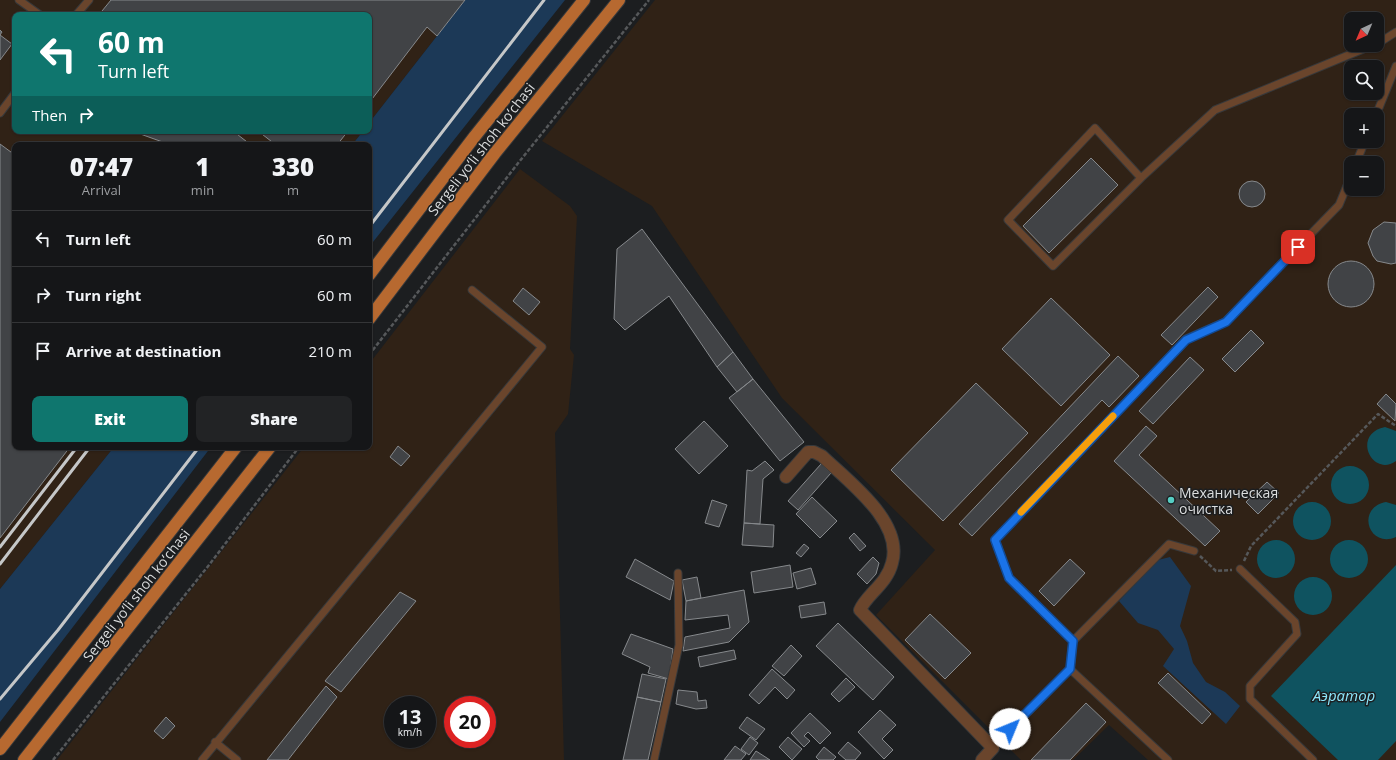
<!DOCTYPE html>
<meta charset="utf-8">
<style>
:root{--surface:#151618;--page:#222325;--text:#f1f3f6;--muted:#9d9fa2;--line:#343537;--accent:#0f766e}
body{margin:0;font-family:"Open Sans",sans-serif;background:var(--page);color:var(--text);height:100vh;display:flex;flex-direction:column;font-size:15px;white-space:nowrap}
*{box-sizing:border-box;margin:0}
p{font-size:13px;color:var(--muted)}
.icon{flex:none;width:22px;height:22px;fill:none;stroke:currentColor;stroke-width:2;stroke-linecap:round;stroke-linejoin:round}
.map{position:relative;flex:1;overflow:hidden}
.panel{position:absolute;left:12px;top:142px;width:360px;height:308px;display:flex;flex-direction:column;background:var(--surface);border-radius:8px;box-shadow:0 1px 3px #0004,0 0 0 1px var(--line)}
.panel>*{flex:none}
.top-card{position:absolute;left:12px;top:12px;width:360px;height:122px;border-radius:8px;box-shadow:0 1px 3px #0004,0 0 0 1px var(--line);background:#0f766e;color:#fff;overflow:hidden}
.needle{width:26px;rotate:224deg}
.controls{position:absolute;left:1344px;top:12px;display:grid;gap:8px}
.controls a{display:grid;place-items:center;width:40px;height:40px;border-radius:8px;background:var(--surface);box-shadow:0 1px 3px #0004,0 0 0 1px var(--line);font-size:20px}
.speed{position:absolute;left:384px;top:696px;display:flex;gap:8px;font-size:20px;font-weight:700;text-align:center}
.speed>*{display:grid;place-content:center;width:52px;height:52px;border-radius:50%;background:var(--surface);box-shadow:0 1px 3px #0004,0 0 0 1px var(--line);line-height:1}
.speed small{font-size:10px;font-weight:400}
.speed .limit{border:6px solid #d22;background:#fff;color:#111}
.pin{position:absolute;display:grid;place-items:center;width:34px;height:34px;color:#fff;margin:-17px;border-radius:8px;box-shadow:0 2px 6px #0006}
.me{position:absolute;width:44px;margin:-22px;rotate:45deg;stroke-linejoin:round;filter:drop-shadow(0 0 3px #0008)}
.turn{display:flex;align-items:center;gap:14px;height:84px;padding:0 20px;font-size:18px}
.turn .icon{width:52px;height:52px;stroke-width:2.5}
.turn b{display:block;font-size:28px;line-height:34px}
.then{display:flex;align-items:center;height:38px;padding:0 20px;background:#0003;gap:8px;font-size:15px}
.eta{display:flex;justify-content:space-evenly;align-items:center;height:68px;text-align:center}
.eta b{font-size:24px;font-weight:800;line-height:28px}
.primary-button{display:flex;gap:8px;margin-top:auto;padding:8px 20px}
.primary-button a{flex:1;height:46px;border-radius:8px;background:var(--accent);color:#fff;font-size:16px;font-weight:800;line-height:46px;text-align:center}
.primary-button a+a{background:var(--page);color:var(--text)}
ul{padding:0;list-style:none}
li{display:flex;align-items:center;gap:12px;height:56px;padding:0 20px;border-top:1px solid var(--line)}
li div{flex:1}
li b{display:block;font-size:15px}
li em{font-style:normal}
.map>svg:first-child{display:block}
</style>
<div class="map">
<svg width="1396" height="760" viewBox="0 0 1396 760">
<rect width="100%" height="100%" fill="#1c1e20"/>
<path fill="#302216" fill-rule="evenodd" d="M0 0H465L369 123V15H15V131H363L352 145H15V447H114L0 589Z
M655 0H1396V760H1148L1109 725 1073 760H1021L876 615 935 550 782 398 652 206 542 141ZM1351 19H1377V45H1351ZM1351 67H1377V93H1351ZM1351 115H1377V141H1351ZM1351 163H1377V189H1351Z
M520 169 570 206 577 216 570 349 574 355 568 414 555 433 564 760H57L304 447H369V364ZM393 705H427V739H393ZM453 705H487V739H453Z"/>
<path fill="#1c3957" d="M465 0H565L369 247V145H352L363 131H369V123Z
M114 447H211L0 722V589Z
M1170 557 1191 586 1180 626 1187 641 1193 663 1206 682 1225 692 1240 706 1226 724 1163 666 1174 649 1158 630 1138 623 1119 601 1158 560Z"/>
<path fill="#0f5360" d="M1385 427 1396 431V461C1372 478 1351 434 1385 427Z
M1331 485a19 19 0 1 1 38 0a19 19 0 1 1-38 0Z
M1386 502 1396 505V537C1369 549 1355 508 1386 502Z
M1293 521a19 19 0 1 1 38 0a19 19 0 1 1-38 0Z
M1257 559a19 19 0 1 1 38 0a19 19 0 1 1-38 0Z
M1330 559a19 19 0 1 1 38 0a19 19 0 1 1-38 0Z
M1396 565V741L1378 760H1338L1271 696Z
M1294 596a19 19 0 1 1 38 0a19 19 0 1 1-38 0Z"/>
<path fill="#414346" stroke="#86898c" d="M111 0H465L437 36 427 27 369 103V15H107L102 11Z
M0 30 2 32 0 35 12 44 0 60Z
M132 131H233L251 145H171Z
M258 131H348L337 145H276Z
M0 144 15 155V447H70L0 538Z
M1091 158 1118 185 1049 253 1023 226Z
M1239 194a13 13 0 1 1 26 0a13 13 0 1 1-26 0Z
M1384 222 1396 223V263L1391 264 1377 261 1373 256 1368 243 1373 230Z
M642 229 733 352 717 367 669 296 625 330 614 319 617 249Z
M1328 284a23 23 0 1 1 46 0a23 23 0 1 1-46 0Z
M1208 287 1218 297 1172 345 1161 335Z
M523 288 540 302 529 315 513 301Z
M1051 298 1110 355 1061 406 1002 349Z
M1251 330 1264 343 1235 372 1222 359Z
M733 352 753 379 737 392 717 367Z
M1118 356 1139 376 1109 407 1102 400 972 536 959 524Z
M1190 357 1204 370 1153 424 1139 411Z
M753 379 804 442 780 461 729 398Z
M976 383 1028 433 943 521 891 470Z
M1386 394 1396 404 1395 421 1377 404Z
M704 421 728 446 699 474 675 449Z
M1146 426 1157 436 1139 455 1220 531 1205 546 1114 461Z
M398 446 410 456 401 466 390 457Z
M765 461 774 470 763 479 760 524 744 523 747 470 752 471Z
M821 464 831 473 798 510 788 501Z
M1267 482 1279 493 1258 514 1246 502Z
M812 497 837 521 820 538 796 514Z
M712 500 727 505 719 527 705 523Z
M744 523 774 525 773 547 742 545Z
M854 533 866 546 860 551 849 538Z
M804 544 809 548 801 557 796 553Z
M873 557 879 563 876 574 867 584 857 574Z
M635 559 674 581 670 600 626 577Z
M1070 559 1085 573 1054 606 1039 591Z
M790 565 793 587 754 593 751 572Z
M811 568 816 584 797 589 793 573Z
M697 577 701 598 686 601 682 580Z
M744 590 749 622 729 642 683 651 685 637 730 628 728 615 685 620 686 601Z
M400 592 416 601 341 692 325 681Z
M824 602 826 614 801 618 799 606Z
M930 614 971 653 945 679 905 640Z
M838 623 894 677 873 700 816 646Z
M631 634 673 649 669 679 648 673 650 667 622 654Z
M791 645 802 656 784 676 772 666Z
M734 650 736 659 700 667 698 657Z
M772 669 795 690 787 699 775 687 759 704 749 695Z
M1168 673 1211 714 1202 724 1158 683Z
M642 674 666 679 661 702 637 697Z
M846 678 855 687 839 702 831 694Z
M326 686 337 697 288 760H267Z
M678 690 697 692 698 701 706 700 707 708 696 709 676 704Z
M637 697 661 702 648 760H623Z
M1086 703 1106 722 1070 760H1031Z
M880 710 896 725 882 739 893 750 884 759 858 732Z
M810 713 831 733 820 744 808 732 804 736 810 741 804 747 791 733Z
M166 717 175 726 163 739 154 731Z
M747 717 765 729 756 740 739 728Z
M750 737 758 743 749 755 741 749Z
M788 737 802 749 792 760 779 747Z
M848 742 861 753 855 760H846L838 753Z
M735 746 746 754 741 760H724Z
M824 747 836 757 833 760H819L816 757Z
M756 751 770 760H750Z"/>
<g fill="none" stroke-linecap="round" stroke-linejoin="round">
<defs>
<path id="service" d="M19 0 40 15
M76 15 89 0
M1377 44 1396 32
M0 113 15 93
M1376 115 1396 66
M1356 163 1365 141
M1141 178 1095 128 1008 220 1053 266 1141 178 1215 110 1373 45
M1240 569 1295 622 1297 634 1250 686V699L1313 760
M1073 641 1169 544 1194 551
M1070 669 1073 641 1009 578 995 540 1186 339 1225 322 1339 205 1351 176
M215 742 237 760
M993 748 1070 669 1168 760
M202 760 542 347 472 290
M654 760 679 645 678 573"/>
<path id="minor" d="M786 477 808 452H814L822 456C849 482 904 522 892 563 887 584 866 595 860 610L993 748 982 760"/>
<path id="primary" d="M369 275 475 136 584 0
M369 319 495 153 619 0
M0 749 236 447
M24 760 270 447"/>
</defs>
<use href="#service" stroke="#37393b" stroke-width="9"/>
<use href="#minor" stroke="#37393b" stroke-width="14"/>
<use href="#primary" stroke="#37393b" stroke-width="14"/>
<path stroke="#56585a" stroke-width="2.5" stroke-dasharray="4 2" stroke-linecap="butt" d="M369 355 519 162 649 0
M1200 556 1216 571 1232 570
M1244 561 1251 546 1378 414 1396 426
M53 760 209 565 299 447"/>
<use href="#service" stroke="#6a452c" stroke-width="7"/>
<use href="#minor" stroke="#6a452c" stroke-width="12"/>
<use href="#primary" stroke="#b76930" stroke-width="12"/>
<path stroke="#c5c7c8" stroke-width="3" d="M369 227 544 0
M0 547 77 447
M0 564 90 447
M0 699 58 630 199 447"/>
</g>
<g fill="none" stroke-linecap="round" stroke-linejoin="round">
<defs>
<path id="route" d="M1010 729 1070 669 1073 641 1009 578 995 540 1186 340 1226 322 1298 247"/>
</defs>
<use href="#route" stroke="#114b97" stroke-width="10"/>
<use href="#route" stroke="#1a73e8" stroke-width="7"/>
<path stroke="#f59e0b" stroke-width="7" d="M1021 512 1113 416"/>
</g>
<circle fill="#56cec4" stroke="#1c1e20" stroke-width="1.5" cx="1171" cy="500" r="4"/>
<g text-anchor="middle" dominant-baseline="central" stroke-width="3" stroke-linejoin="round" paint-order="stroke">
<g font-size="14" fill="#dcdedf" stroke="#1c1e20">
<text transform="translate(481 149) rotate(-52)">Sergeli yo‘li shoh ko‘chasi</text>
<text transform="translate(136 595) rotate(-52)">Sergeli yo‘li shoh ko‘chasi</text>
</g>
<g font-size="14" fill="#dcdedf" stroke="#1c1e20" text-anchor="start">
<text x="1179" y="492">Механическая<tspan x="1179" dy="16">очистка</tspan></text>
</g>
<g font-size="15" font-style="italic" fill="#8ce6fb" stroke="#1c1e20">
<text x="1344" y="695">Аэратор</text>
</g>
</g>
</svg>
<div class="controls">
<a><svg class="needle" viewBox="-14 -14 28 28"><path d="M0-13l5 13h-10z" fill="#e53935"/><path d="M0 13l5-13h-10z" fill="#9d9fa2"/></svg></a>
<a><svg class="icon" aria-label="search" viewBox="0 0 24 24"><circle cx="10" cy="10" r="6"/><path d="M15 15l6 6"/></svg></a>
<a>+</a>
<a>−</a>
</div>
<div class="speed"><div>13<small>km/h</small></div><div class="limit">20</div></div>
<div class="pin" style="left:1298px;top:247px;background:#d93025"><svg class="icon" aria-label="arrive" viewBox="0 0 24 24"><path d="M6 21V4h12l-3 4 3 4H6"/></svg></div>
<svg class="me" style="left:1010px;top:729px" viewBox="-20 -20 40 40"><circle r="19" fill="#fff"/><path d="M0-13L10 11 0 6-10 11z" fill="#1a73e8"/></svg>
<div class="top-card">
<div class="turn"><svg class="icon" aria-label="left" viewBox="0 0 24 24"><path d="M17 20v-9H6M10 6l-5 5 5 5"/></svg><div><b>60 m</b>Turn left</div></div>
<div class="then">Then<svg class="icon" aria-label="right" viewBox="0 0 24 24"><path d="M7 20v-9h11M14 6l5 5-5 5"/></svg></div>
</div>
<section class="panel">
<div class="eta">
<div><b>07:47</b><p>Arrival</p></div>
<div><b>1</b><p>min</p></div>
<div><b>330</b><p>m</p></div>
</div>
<ul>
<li><svg class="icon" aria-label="left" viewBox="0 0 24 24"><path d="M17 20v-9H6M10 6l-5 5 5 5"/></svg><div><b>Turn left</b></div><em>60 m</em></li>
<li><svg class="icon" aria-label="right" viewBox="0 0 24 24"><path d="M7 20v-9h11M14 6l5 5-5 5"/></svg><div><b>Turn right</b></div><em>60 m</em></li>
<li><svg class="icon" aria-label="arrive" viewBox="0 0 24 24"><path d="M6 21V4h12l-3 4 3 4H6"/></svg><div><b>Arrive at destination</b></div><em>210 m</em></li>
</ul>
<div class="primary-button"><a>Exit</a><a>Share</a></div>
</section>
</div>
